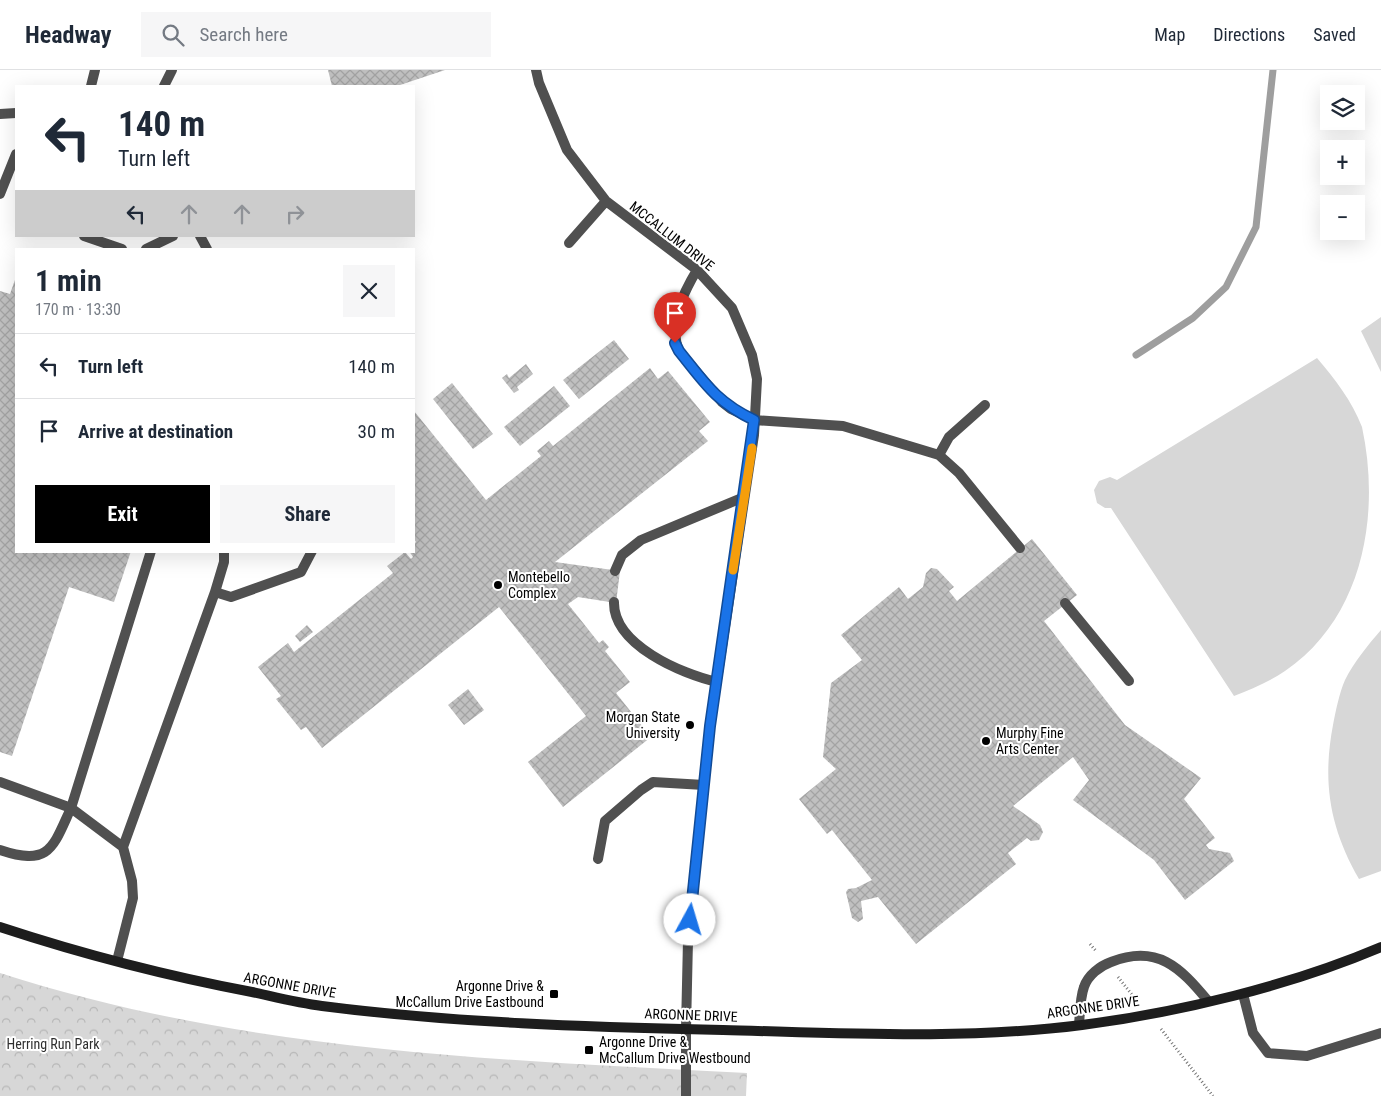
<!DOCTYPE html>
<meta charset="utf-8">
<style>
:root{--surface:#fff;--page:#f6f6f7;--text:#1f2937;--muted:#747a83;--line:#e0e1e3;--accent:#000}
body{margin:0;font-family:"Roboto Condensed",sans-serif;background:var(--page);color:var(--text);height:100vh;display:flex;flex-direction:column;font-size:19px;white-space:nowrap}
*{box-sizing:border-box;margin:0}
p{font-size:16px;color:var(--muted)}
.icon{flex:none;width:28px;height:28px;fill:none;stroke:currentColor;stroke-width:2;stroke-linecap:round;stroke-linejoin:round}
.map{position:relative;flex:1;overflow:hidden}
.sheet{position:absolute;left:15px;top:178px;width:400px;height:305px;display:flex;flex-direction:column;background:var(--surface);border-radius:0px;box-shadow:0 5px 20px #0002}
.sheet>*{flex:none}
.guide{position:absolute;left:15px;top:15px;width:400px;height:152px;border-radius:0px;box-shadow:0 5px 20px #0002;background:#fff;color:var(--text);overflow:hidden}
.fabs{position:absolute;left:1320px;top:15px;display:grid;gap:10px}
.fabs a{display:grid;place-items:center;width:45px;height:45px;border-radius:0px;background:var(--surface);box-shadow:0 5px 20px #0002;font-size:25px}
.pin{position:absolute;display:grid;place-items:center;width:42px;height:42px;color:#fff;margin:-51px -21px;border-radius:50% 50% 50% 0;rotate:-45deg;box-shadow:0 0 5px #0007}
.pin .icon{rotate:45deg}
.me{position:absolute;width:55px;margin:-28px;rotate:6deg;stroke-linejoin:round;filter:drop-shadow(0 0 4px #0008)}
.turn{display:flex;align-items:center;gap:18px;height:105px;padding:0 20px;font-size:22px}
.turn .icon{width:65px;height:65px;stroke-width:2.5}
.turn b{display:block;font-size:35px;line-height:42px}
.lanes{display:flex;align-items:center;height:48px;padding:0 20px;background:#0003;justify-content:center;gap:25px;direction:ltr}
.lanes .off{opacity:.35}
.round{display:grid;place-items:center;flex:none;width:52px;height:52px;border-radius:0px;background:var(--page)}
.overview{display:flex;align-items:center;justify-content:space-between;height:85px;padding:0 20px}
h1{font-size:30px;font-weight:700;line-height:38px}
.primary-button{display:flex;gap:10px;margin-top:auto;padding:10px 20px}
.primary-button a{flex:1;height:58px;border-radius:0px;background:var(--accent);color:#fff;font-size:20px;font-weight:700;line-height:58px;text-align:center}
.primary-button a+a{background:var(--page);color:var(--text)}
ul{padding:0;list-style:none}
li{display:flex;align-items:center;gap:15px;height:65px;padding:0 20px;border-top:1px solid var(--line)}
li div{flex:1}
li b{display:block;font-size:19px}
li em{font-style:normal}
header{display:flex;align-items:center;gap:30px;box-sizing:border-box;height:70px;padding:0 25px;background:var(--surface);border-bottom:1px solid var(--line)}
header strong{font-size:24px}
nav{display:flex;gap:28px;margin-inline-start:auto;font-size:18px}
.search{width:350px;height:45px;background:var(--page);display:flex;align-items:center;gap:12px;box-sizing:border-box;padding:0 18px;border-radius:0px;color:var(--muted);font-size:19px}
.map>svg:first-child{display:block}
</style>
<header>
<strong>Headway</strong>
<div class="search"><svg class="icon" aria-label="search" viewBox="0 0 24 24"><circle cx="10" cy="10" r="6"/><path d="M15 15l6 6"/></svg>Search here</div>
<nav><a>Map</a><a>Directions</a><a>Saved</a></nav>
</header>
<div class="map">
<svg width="1381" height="1026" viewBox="0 0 1381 1026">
<defs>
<pattern id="forest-crowns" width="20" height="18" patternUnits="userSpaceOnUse" patternTransform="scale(1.25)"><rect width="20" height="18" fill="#d7d7d7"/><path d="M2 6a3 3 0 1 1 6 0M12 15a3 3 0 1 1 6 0" fill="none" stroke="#b7b7b7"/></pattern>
<pattern id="building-cross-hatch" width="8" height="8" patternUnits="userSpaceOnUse" patternTransform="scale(1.25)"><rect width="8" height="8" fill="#c0c0c0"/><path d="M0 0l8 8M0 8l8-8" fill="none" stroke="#a3a3a3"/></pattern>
</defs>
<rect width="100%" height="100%" fill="#fff"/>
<path fill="url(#forest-crowns)" d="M0 903C241 981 496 990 747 1003L746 1026H0Z"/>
<path fill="#d7d7d7" d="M1381 247V302L1361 261Z
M1317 288C1335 309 1352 331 1362 357 1381 445 1363 548 1285 601 1269 612 1251 619 1234 626L1111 438H1105L1097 433 1094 420 1099 411 1110 407 1117 410Z
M1381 560V801L1359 809C1330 758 1322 713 1333 655 1336 640 1339 624 1345 610 1354 592 1368 575 1381 560Z"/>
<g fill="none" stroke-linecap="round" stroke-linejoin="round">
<path stroke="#9e9e9e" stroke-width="7" d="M1136 285 1193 248 1226 217 1256 157 1273 0"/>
</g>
<path fill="url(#building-cross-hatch)" d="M328 0H445L397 16H332Z
M16 207V481H131L114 532 69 517 12 686 0 682V221L10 224Z
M614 270 629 289 579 329 563 310Z
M526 294 533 304 517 317 519 320 514 323 502 308 507 304 509 308Z
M650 298 658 309 668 301 710 352 699 361 708 371 555 492 620 501 616 533 578 527 568 534 599 573 603 570 609 577 605 581 630 612 616 623 651 667 563 737 528 692 586 646 499 537 322 678 306 657 301 660 276 629 281 626 258 597 288 573 294 582 393 503 387 496 405 482 411 489 413 487 409 481H414V474L416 472 414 469V341L486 430 541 386 537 381 549 371 553 376Z
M452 313 493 364 473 379 433 329Z
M554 316 570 336 520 376 504 357Z
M1032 469 1077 525 1044 551 1125 655 1201 708 1184 729 1215 768 1206 775 1209 779 1230 783 1234 791 1185 830 1154 790 1073 730 1089 710 1073 687 1013 736 1040 755 1043 762 1039 770 1031 771 1027 768 1008 783 1016 794 916 874 878 827 861 831 863 849 858 852 852 848 846 822 848 819 856 818 872 810 832 760 827 764 799 729 836 699 823 687 831 613 862 590 841 565 899 517 908 529 923 517 926 503 931 498 937 499 954 517 949 521 957 531Z
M307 555 313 562 300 572 295 566Z
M468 619 484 640 464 655 448 635Z"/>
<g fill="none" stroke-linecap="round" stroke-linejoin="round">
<path stroke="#727272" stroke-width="3" stroke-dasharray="1 2.5" stroke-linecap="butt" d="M1090 874 1096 881
M1118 907 1133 926
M1161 959 1213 1026"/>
<path stroke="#505050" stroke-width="10" d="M536 0 539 13 567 80 606 131 697 200 732 238 752 285 757 309 754 365 710 656 688 870 686 959
M91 16 95 0
M164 16 172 0
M0 44 16 43
M0 124 16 84
M84 166 122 179
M200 166 207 179
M569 173 606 131
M146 179 173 166
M697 200C683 223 668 254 679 281L722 332 731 339 754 350 843 356 939 385 959 403 1020 478
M939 385 949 367 985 335
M615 501 622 485 641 470 744 427
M215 522 231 527 301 502 312 481
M614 532C613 575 682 604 717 612
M1065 533 1129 611
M0 712 71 738C53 777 50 797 0 780
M123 777 71 738 151 481
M598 789 605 751 641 720 653 712 704 715
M117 891 133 828 132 811 123 777 215 522 224 492V481
M1243 924 1253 963 1268 983 1307 986 1381 963
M1079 955C1080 943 1080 928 1084 917 1088 905 1100 896 1111 892 1157 874 1180 897 1208 931"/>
<path stroke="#505050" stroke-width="10" d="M686 1026V959"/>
<path stroke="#1d1d1d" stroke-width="10" d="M0 857C82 884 167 906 252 922 275 927 298 933 322 936 454 953 589 957 723 960 842 963 963 970 1082 955 1181 942 1289 916 1381 877"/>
</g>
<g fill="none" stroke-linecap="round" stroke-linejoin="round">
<defs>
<path id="route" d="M675 273 679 281C704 312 716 332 754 350L710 656 690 850"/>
</defs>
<use href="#route" stroke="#114b97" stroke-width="12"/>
<use href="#route" stroke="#1a73e8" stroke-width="9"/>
<path stroke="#f59e0b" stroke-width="9" d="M733 500 752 378"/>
</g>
<g fill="#000" stroke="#fff" stroke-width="2">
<circle cx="498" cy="515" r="5"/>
<circle cx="690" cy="655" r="5"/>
<circle cx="986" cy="671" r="5"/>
<rect x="549" y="919" width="10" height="10" rx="2.5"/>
<rect x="584" y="975" width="10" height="10" rx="2.5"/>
</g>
<g text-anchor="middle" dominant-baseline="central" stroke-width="4" stroke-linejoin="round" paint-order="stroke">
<g font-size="14" fill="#000" stroke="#fff">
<text transform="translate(672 166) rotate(38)">MCCALLUM DRIVE</text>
<text transform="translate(290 915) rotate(10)">ARGONNE DRIVE</text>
<text transform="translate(1093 937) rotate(-8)">ARGONNE DRIVE</text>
<text transform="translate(691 945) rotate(2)">ARGONNE DRIVE</text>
</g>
<g font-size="14" fill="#000" stroke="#fff" text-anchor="start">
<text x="508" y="507">Montebello<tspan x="508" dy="16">Complex</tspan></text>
<text x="680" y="647" text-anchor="end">Morgan State<tspan x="680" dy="16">University</tspan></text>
<text x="996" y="663">Murphy Fine<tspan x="996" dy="16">Arts Center</tspan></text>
<text x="544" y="916" text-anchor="end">Argonne Drive &amp;<tspan x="544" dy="16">McCallum Drive Eastbound</tspan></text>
<text x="599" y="972">Argonne Drive &amp;<tspan x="599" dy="16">McCallum Drive Westbound</tspan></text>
</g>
<g font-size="14" fill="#2e2e2e" stroke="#fff">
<text x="53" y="974">Herring Run Park</text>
</g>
</g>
</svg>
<div class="fabs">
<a><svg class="icon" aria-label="layers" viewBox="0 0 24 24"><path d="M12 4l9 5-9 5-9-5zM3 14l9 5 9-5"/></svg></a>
<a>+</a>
<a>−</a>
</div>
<div class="pin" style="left:675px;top:273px;background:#d93025"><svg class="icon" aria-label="arrive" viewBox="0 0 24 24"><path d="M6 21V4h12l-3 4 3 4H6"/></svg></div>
<svg class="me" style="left:690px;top:850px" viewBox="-20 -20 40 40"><circle r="19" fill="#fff"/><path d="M0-13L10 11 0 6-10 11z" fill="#1a73e8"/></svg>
<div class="guide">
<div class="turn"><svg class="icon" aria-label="left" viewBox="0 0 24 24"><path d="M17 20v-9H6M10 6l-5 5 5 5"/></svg><div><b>140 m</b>Turn left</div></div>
<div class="lanes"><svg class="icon" aria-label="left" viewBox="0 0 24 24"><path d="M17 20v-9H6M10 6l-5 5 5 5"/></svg><svg class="icon off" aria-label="ahead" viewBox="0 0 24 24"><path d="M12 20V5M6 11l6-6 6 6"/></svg><svg class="icon off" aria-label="ahead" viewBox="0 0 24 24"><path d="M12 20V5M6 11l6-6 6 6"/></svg><svg class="icon off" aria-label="right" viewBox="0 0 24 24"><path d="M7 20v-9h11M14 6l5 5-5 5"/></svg></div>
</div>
<section class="sheet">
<div class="overview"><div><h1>1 min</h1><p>170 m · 13:30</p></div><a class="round"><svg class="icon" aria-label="close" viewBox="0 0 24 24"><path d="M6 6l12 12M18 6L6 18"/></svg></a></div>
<ul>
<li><svg class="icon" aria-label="left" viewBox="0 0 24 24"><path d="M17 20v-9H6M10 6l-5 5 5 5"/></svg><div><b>Turn left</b></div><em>140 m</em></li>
<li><svg class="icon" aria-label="arrive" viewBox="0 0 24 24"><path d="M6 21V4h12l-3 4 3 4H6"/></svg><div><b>Arrive at destination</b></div><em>30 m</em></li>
</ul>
<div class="primary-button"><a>Exit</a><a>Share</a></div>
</section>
</div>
